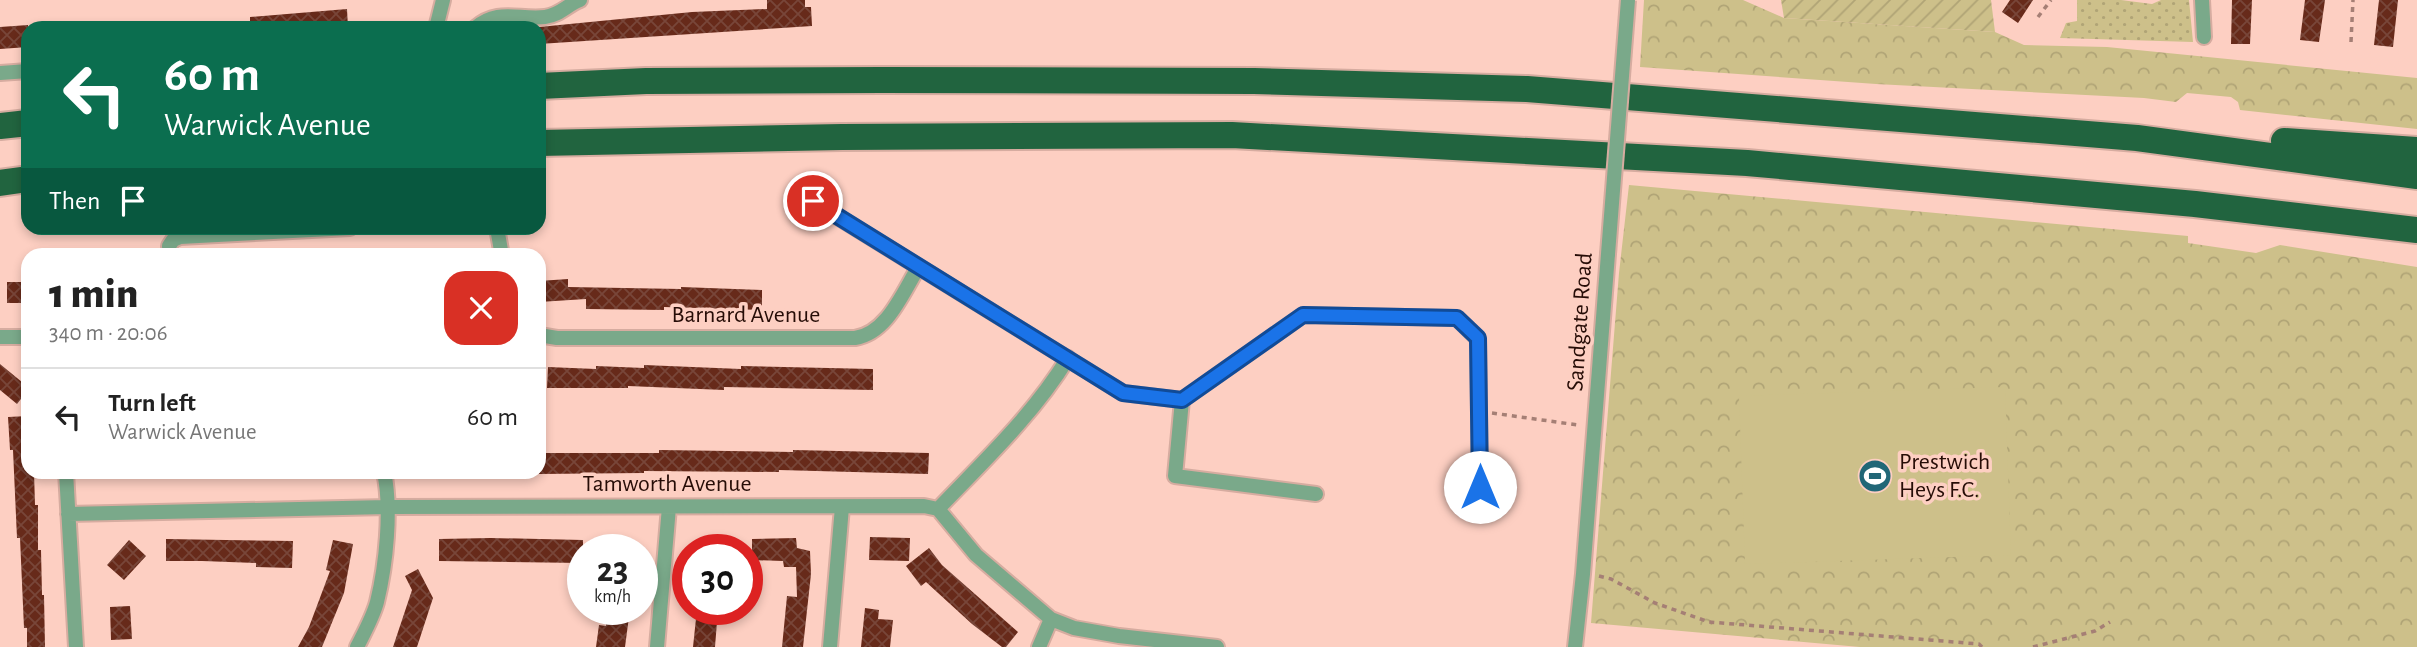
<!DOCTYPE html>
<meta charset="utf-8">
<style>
:root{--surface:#fff;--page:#f6f6f6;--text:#222;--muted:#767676;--line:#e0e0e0}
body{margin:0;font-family:"Alegreya Sans",sans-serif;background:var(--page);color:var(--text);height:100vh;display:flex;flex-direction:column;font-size:26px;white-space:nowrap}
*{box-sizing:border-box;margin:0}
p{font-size:23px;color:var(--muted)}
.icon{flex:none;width:38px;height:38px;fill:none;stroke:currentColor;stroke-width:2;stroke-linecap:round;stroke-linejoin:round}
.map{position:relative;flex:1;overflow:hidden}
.details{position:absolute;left:21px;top:248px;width:525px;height:231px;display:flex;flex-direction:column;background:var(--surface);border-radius:21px;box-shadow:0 4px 10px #0003}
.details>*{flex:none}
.guide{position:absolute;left:21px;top:21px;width:525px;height:214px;border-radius:21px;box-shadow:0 4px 10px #0003;background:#0b6e4f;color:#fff;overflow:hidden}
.speed{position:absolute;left:567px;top:534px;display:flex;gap:14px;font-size:35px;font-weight:700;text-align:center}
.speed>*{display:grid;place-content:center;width:91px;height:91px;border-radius:50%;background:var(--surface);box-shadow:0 4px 10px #0003;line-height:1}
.speed small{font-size:18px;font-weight:400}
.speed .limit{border:10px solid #d22;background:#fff;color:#111}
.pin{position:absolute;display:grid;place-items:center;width:60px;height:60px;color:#fff;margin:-30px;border:4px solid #fff;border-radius:50%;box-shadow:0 2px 7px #0007}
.me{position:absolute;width:77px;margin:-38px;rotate:0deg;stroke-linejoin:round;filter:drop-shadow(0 0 5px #0008)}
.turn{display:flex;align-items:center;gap:24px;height:147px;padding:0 28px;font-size:32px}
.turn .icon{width:91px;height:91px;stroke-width:2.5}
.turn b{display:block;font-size:49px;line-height:60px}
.then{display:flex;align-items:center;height:66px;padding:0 28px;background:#0003;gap:14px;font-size:26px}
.round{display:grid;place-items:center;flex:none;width:74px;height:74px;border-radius:21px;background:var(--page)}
.head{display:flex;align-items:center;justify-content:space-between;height:119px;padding:0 28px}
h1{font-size:42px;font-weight:800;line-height:52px}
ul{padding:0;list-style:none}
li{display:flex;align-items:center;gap:21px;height:98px;padding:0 28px;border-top:2px solid var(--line)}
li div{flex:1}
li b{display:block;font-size:26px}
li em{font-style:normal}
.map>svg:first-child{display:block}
</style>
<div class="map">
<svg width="2417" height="647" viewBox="0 0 2417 647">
<defs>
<pattern id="grass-dots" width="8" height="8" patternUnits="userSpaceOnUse" patternTransform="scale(1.75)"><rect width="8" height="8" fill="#cdc08a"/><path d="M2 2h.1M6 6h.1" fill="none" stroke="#b0a476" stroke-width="1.8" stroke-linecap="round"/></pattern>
<pattern id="forest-crowns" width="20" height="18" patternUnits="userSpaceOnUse" patternTransform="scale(1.75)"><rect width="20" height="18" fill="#cdc08a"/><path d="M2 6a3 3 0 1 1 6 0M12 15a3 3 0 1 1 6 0" fill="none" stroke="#b0a476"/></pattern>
<pattern id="garden-furrows" width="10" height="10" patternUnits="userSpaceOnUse" patternTransform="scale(1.75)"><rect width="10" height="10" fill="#cdc08a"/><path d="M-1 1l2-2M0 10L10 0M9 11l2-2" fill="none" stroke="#b0a476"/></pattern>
<pattern id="building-cross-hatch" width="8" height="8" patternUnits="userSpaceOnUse" patternTransform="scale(1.75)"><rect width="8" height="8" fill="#672a1a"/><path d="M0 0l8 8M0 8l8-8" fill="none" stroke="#784639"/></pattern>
</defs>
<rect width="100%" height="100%" fill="#fdcfc2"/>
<path fill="url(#grass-dots)" d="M2077 0H2121L2152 4 2161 0H2189L2193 42 2060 38 2066 23 2077 21Z"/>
<path fill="url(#forest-crowns)" d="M1644 0H1743L1784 18 1995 32 2024 45 2107 47 2417 78V129L2240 110 2238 102 2231 97 2187 93 2176 102 2144 98 1876 84 1640 67Z
M1629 185 2188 236V243L2256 253 2280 245 2417 267V647H1860L1591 623 1619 273Z"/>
<path fill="url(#garden-furrows)" d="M1781 0H1991L1995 32 1784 18Z"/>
<path fill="#cdc08a" d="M2005 387 2011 555 1745 564 1739 396Z"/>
<path fill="url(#building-cross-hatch)" d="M767 0H805V7H811L812 26 539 44V27L692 12 767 9Z
M2010 0H2033L2018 23 2002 12Z
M2232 0H2252L2250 44H2231Z
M2305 0H2325L2319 42 2300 40Z
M2379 0H2398L2393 47 2374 45Z
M347 9 348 28H250V17Z
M28 25V47L0 49V27Z
M568 279V287L681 289V287L762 290V310L664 307V310L586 309V299L539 302V281Z
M7 282H28V303H7Z
M0 364 28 387V390L17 404 0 390Z
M644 365 741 369V366L873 369V390L724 387V390L628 386V388H547L548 367 596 369V366L644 368Z
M28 416V472H34L35 505H38V550H41L42 595H44L45 647H27V628H24L20 538H17L13 450H10L8 417Z
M659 450 793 452V450L929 453 928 474 779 470V472L644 471V473L539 474V453H659Z
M870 537 910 538 909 561 869 560Z
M491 538 583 540V563L439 561V539Z
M796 538 797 548 810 551 811 574 803 647H782L787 596 797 597 796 567H784L783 561 752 560V539Z
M166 539 293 541 292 568 256 567V563L202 561H166Z
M129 540 146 556 124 580 107 565Z
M333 540 353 544 344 593 322 647H298L309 627 330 571 326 570Z
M929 548 942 565 1018 632 1006 647H1002L972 624 926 582 921 586 906 566Z
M418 569 433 598 417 647H393L412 590 405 576Z
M130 606 132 639 111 640 110 607Z
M865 608 879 610 878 619 893 620 890 647H861Z
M608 609H630L625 647H596L599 625 606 626Z
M697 609H718L715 647H693Z"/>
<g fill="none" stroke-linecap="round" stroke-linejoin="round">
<defs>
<path id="street" d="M2202 0 2204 37
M436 28 443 0
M475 28C498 8 518 20 545 17 560 15 567 5 580 0
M0 73 28 71
M812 201 1123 393 1182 400 1303 315 1457 318 1478 339 1480 487
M497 228 502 256
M170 256 169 246 173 240 180 237 350 228
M539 335 557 338H855C887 333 902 294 918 268
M0 337H28
M1182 400 1175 476 1316 494
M66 472 76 647
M938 509C984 461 1033 415 1068 358
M68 514 387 507 924 506 938 509 976 555 1051 619 1074 628 1119 636 1217 647
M357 647C364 633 373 617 377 602 386 565 392 510 384 472
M657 647 669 507
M830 647 842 507
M1039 647 1051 619
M1575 647 1583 574 1608 254"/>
<path id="highway" d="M539 86 646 81 881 80 1254 81 1527 89 2137 138 2417 176
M0 126 28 123
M2284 141 2417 150
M539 143 842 137 1232 135 1747 163 2195 204 2417 230
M0 183 28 179"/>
</defs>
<use href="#street" stroke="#d6aca0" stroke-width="18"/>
<use href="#highway" stroke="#d6aca0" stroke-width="30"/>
<path stroke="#a57f75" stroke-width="3.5" stroke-dasharray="5 5" stroke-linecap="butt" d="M2038 17 2051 0
M2351 42 2353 0
M1492 413 1578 425
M1599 576 1611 579 1655 603 1709 622 1979 644 1982 647
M2033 647 2095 631 2110 622"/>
<use href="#street" stroke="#7aa98a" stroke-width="14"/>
<use href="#highway" stroke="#21643f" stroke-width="26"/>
<defs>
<path id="street-bridge" d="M1608 254 1628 0"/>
</defs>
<use href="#street-bridge" stroke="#d6aca0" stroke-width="18" stroke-linecap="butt"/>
<use href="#street-bridge" stroke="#7aa98a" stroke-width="14"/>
</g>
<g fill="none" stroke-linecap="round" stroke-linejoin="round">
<defs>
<path id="route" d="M813 201 1123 393 1182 400 1303 315 1457 318 1478 338 1480 487"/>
</defs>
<use href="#route" stroke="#114b97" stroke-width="18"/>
<use href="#route" stroke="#1a73e8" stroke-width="12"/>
</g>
<defs>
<symbol id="stadium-disc" viewBox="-11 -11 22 22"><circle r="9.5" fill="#216777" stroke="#fdcfc2"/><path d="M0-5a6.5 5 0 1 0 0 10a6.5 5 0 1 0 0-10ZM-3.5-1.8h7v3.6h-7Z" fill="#fff"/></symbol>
</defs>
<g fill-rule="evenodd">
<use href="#stadium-disc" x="1856" y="457" width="38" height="38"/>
</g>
<g text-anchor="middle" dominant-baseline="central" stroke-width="7" stroke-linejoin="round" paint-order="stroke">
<g font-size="24" fill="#260c06" stroke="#fdcfc2">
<text x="746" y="315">Barnard Avenue</text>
<text transform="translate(1580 322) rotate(-86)">Sandgate Road</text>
<text x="667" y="484">Tamworth Avenue</text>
</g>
<g font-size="24" fill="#260c06" stroke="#fdcfc2" text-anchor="start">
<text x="1899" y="462">Prestwich<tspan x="1899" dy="28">Heys F.C.</tspan></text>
</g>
</g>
</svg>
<div class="speed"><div>23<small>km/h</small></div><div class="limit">30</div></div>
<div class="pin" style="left:813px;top:201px;background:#d93025"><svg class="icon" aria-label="arrive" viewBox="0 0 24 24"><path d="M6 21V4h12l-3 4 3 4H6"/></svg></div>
<svg class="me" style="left:1480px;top:487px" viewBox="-20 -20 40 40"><circle r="19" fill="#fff"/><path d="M0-13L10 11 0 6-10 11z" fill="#1a73e8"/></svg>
<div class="guide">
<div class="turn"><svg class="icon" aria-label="left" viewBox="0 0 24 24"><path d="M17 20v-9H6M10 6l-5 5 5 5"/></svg><div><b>60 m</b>Warwick Avenue</div></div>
<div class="then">Then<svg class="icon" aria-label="arrive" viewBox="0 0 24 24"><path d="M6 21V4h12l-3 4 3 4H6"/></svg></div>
</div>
<section class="details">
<div class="head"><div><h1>1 min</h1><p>340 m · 20:06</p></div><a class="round" style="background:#d93025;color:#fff"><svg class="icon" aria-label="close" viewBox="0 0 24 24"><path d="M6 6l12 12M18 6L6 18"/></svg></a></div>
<ul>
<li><svg class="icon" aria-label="left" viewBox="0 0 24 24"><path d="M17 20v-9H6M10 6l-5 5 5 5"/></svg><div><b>Turn left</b><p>Warwick Avenue</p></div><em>60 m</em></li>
</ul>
</section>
</div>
